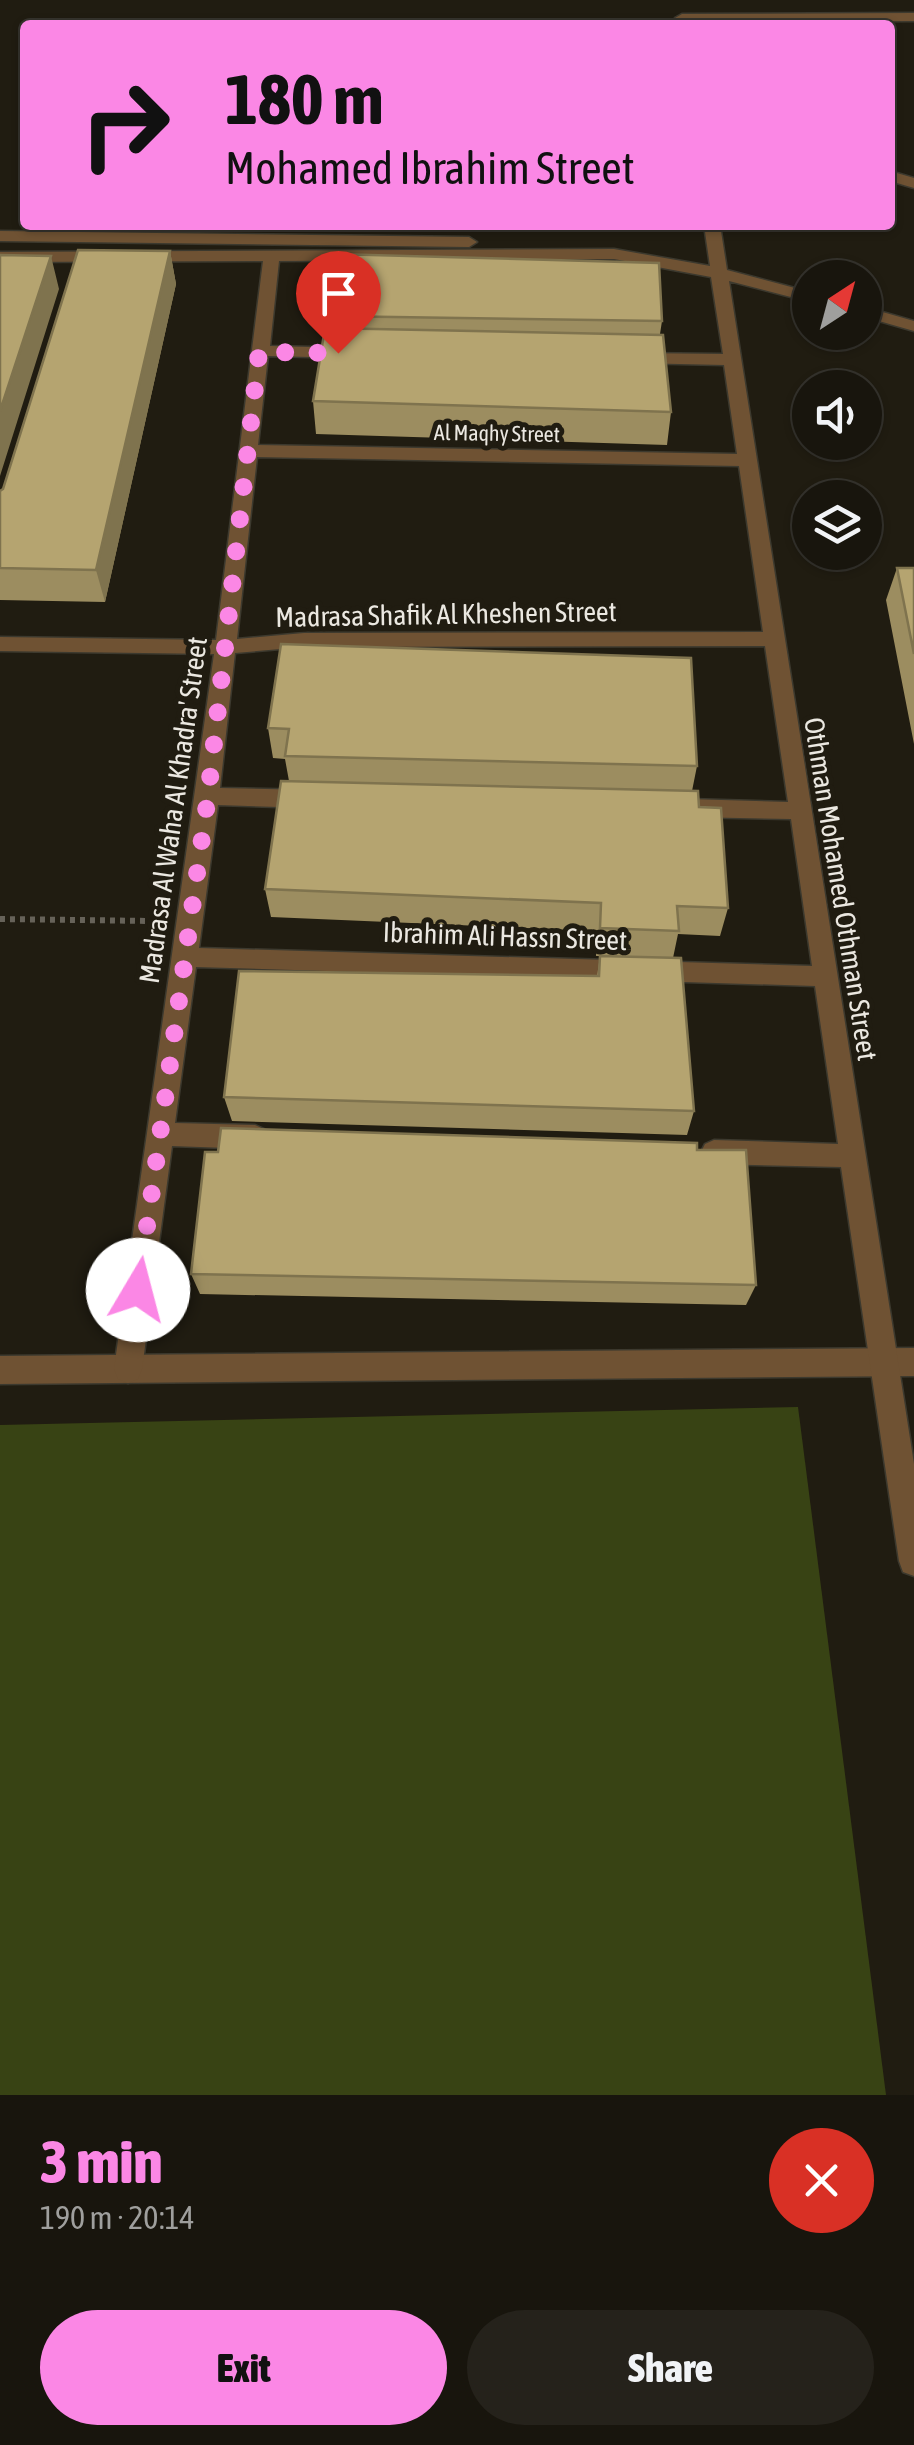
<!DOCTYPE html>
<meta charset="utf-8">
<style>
:root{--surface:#18150d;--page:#25221b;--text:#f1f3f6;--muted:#9f9f9d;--line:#36342e;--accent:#fb87e5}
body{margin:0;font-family:"Asap Condensed",sans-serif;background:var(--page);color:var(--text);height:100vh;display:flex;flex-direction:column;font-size:38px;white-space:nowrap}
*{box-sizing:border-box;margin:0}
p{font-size:32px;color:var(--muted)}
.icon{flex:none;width:55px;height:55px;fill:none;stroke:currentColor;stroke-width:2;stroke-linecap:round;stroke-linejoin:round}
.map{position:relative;height:2095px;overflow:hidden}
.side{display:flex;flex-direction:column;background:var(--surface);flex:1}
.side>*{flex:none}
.guide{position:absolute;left:20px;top:20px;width:875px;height:210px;border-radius:10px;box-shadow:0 2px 8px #0004,0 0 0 2px var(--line);background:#fb87e5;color:#111;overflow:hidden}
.needle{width:65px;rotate:36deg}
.buttons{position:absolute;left:792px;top:260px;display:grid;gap:20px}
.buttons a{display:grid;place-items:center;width:90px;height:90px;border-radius:50%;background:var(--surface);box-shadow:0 2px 8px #0004,0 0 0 2px var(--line);font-size:50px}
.pin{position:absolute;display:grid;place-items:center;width:85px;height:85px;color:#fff;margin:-102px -42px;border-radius:50% 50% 50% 0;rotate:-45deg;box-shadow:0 0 10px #0007}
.pin .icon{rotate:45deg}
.me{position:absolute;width:110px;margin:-55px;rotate:8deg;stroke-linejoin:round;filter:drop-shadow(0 0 8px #0008)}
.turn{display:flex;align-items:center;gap:35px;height:210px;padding:0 40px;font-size:45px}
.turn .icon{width:130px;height:130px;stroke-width:2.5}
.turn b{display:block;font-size:70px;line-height:85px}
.round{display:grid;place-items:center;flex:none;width:105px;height:105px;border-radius:52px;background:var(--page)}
.headline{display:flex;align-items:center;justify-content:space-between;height:170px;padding:0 40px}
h1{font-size:60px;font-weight:800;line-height:75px;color:var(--accent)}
.cta{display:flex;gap:20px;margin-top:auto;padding:20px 40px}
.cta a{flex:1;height:115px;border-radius:60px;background:var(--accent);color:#111;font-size:40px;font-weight:800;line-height:115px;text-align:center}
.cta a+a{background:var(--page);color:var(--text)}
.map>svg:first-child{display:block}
</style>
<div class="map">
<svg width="914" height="2095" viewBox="0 0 914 2095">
<rect width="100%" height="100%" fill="#201c11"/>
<path fill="#384314" d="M798 1407 886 2095H0V1425Z"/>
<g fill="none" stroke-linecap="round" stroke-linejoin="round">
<defs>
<path id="service" d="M0 231 469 237 477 242 469 247 0 241Z
M914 1348V1376L0 1384V1356Z"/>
<path id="minor" d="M914 13V21L682 22 675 18 682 14Z
M890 171 914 178V188L890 181Z
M704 225H720L727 270 810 292V302L729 281 914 1464V1576L903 1572 899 1561 841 1167 714 1164 705 1160 701 1152 705 1144 714 1140 838 1144 815 986 196 967 175 1123 255 1125 264 1129 268 1137 264 1145 255 1149 172 1146 142 1369 138 1379 128 1383 118 1379 114 1369 214 654 0 651V637L216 640 263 261 0 262V252L614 249 710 266ZM614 259 711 277 723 354 634 353 625 358 634 363 724 365 737 454 258 445 268 356 354 358 363 353 354 348 270 346 279 261ZM257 457 739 466 763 632 304 633 237 639ZM765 646 788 802 688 799 677 808 688 817 791 819 812 966 199 948 218 805 313 808 324 799 313 790 220 788 235 653 304 647Z
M865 307 914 321V331L865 317Z"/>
</defs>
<use href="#service" stroke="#3c392e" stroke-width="3"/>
<use href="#minor" stroke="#3c392e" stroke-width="3"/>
<path stroke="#666259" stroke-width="6" stroke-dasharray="5 5" stroke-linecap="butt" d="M0 919 153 921"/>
<use href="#service" fill="#6f5233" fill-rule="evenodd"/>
<use href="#minor" fill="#6f5233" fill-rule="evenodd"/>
</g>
<path fill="#9c8d60" d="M170 251 176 284 105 602 0 600V491L3 489Z
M326 306 662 321 660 334 671 412 667 445 316 434 313 401 328 328Z
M897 568H914V744L886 600Z
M281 644 697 766 692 791 699 807 728 908 720 936 678 934 673 958 694 1111 687 1135 232 1121 224 1097 597 976 600 956H596L597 931 271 917 265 889 289 781 285 759 273 758 268 728Z
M697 1150 756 1285 746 1305 200 1294 191 1274Z"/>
<path fill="#7f734e" d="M170 251 176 284 105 602 96 570Z
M51 256 59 289 0 476V411Z"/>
<path fill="#b5a470" stroke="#7f734e" stroke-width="2.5" d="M78 250 170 251 96 570 0 568V491L3 489Z
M334 254 659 263 662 321 328 316 326 306Z
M0 255 51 256 0 411Z
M325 328 663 335 671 412 313 401Z
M897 568H914V654Z
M281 644 691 658 697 766 285 756 289 729 268 728Z
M281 781 698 791 699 807 721 808 728 908 677 906 679 931 600 928 601 903 265 889Z
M600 956 681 958 694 1111 224 1097 239 971 599 976Z
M221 1128 697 1143V1150H746L756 1285 191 1274 205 1152H218Z"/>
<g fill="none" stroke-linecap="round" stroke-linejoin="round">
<path stroke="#fb87e5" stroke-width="18" stroke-dasharray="0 32.4" d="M138 1290 208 796 259 352 338 353"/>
</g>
<g text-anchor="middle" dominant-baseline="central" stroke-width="10" stroke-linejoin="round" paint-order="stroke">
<g font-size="22" fill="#ebe8e1" stroke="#201c11">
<text transform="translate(497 433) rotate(1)">Al Maqhy Street</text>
</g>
<g font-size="28" fill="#ebe8e1" stroke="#201c11">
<text transform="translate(446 614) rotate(-1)">Madrasa Shafik Al Kheshen Street</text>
<text transform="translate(173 810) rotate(-82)">Madrasa Al Waha Al Khadra' Street</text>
<text transform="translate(841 889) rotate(81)">Othman Mohamed Othman Street</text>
<text transform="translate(505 936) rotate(2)">Ibrahim Ali Hassn Street</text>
</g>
</g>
</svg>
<div class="buttons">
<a><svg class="needle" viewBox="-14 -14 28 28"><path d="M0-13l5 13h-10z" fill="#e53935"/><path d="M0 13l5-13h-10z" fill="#9f9f9d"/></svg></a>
<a><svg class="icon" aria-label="sound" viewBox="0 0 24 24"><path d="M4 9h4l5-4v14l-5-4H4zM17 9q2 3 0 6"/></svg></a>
<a><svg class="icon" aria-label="layers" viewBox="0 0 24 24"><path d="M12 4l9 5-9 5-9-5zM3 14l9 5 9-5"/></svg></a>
</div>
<div class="pin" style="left:338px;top:353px;background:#d93025"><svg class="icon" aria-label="arrive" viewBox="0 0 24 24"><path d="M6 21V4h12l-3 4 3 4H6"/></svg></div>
<svg class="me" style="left:138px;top:1290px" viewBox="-20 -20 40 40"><circle r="19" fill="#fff"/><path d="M0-13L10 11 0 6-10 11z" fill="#fb87e5"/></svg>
<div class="guide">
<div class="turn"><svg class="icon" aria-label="right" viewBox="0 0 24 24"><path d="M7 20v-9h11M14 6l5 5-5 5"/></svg><div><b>180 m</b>Mohamed Ibrahim Street</div></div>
</div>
</div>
<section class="side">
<div class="headline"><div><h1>3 min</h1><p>190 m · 20:14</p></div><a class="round" style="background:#d93025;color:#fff"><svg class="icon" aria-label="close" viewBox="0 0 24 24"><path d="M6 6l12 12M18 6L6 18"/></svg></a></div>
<div class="cta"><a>Exit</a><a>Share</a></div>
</section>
